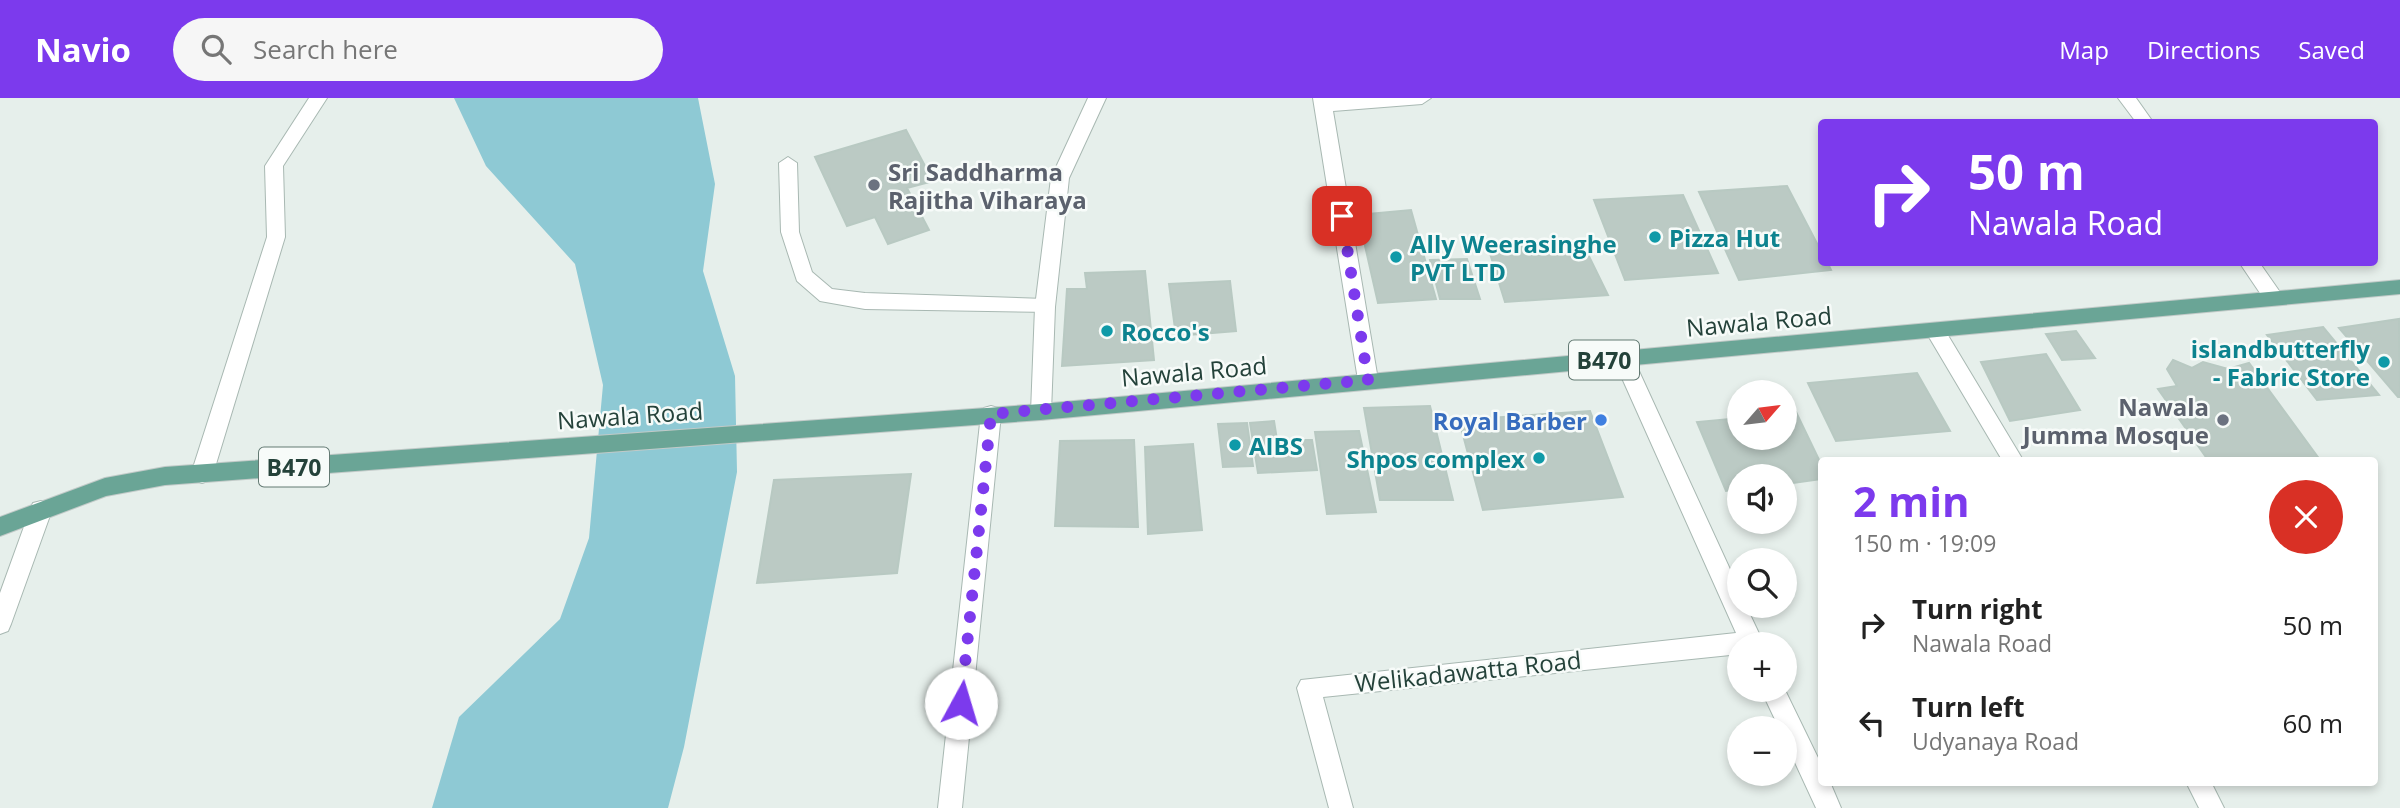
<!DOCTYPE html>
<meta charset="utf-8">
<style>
:root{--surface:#fff;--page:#f6f6f6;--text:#222;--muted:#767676;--accent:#7c3aed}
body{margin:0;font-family:"Open Sans",sans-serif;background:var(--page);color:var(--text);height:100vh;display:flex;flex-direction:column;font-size:26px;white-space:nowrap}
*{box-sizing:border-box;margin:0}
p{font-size:23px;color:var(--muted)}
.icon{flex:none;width:38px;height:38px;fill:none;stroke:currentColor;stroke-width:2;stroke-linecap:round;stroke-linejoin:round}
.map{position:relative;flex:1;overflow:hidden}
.details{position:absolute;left:1818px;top:359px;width:560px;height:329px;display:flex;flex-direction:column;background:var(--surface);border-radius:7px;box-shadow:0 4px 10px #0003}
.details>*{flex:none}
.hud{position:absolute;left:1818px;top:21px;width:560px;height:147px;border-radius:7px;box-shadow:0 4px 10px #0003;background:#7c3aed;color:#fff;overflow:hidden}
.needle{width:46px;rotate:62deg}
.buttons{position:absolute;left:1727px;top:282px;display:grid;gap:14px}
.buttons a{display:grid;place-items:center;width:70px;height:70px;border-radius:50%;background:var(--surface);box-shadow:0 4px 10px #0003;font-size:35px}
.pin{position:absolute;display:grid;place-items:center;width:60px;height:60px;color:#fff;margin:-30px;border-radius:14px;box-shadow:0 4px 10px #0006}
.me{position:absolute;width:77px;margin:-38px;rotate:6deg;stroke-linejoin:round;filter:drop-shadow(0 0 5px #0008)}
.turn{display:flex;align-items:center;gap:24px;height:147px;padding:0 35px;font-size:32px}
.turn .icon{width:91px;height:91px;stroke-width:2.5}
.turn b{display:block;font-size:49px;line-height:60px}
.round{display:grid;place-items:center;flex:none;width:74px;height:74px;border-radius:37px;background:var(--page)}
.overview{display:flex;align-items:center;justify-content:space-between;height:119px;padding:0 35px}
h1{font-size:42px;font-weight:700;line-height:52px;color:var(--accent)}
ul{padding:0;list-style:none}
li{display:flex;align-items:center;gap:21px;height:98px;padding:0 35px}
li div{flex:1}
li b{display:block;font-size:26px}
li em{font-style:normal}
header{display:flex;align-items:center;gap:42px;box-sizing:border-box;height:98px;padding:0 35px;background:var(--accent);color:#fff}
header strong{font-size:33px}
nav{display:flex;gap:38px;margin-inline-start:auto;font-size:24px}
.search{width:490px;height:63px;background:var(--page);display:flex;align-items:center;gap:18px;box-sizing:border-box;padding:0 24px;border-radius:38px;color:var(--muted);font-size:26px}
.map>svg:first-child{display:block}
</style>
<header>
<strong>Navio</strong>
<div class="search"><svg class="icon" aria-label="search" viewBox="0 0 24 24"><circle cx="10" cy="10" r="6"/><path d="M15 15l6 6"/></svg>Search here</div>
<nav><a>Map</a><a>Directions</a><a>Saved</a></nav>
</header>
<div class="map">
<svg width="2400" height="710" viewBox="0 0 2400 710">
<rect width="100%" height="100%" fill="#e6efeb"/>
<path fill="#8ec9d4" d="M454 0H698L715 86 703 173 735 278 737 374 684 649 668 710H432L459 619 560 521 589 440 603 287 575 166 486 68Z"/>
<path fill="#bbcac4" stroke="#b8c9c2" stroke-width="2" d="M906 32 933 83 907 90 929 132 888 146 875 119 847 128 815 59Z
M1787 88 1822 155V164H1827L1831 172 1739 182 1699 94Z
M1683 97 1718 175 1625 182 1594 102Z
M1411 112 1436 201 1378 205 1358 117Z
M1582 144 1608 197 1505 204 1488 149Z
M1467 161 1480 201H1440L1430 162Z
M1145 173 1154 262 1062 268 1067 191H1087L1085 175Z
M1230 183 1236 233 1176 238 1169 186Z
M2399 221 2400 299H2398L2339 230Z
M2323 229 2379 297 2317 302 2267 237Z
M2076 233 2095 260 2062 262 2046 236Z
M2046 256 2080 312 2010 323 1981 264Z
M2173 262 2192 270 2203 264 2228 271 2249 265 2320 362H2208L2158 291 2177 288 2167 271Z
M1917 275 1950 333 1836 343 1808 285Z
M1430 308 1453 402H1380L1364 310Z
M1590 313 1623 399 1483 412 1459 322Z
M1796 314 1822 368V381L1785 386V378H1740V391L1726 393 1697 324 1740 320V340H1785V315Z
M1274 323 1277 342H1312L1317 372 1258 375 1250 325Z
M1247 325 1253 368 1223 369 1218 326Z
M1359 333 1376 414 1327 416 1315 334Z
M1134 342 1138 429 1055 428 1060 343Z
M1193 346 1202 432 1148 436 1145 349Z
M911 376 897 475 757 485 774 382Z"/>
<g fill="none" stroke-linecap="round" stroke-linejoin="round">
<defs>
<path id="service" d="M788 59 797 65 799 134 812 174 832 191 865 195 1045 201 1052 204 1055 209 1052 214 865 211 820 203 797 183 781 134 779 65Z"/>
<path id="minor" d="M309 0H327L283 68 285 139 213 376 210 382 202 385 194 382 191 376 267 139 265 68Z
M1088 0H1106L1069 80 1055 209 1051 314 1048 320 1041 322 1034 320 1031 314 1035 209 1051 80Z
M1313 0H1431L1422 6 1333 13 1378 282 1375 288H1361L1358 282Z
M2118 0H2136L2153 24H2136Z
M2239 164H2259L2282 197 2285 202 2282 207H2268Z
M1936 226 1943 229 2023 362H2002L1926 234 1929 229Z
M1623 252 1630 254 1633 260 1740 493V508H1746L1764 546H1740V556L1323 599 1353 710H1329L1297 590 1301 582 1736 535 1613 260 1616 254Z
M991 308 998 310 1001 316 962 710H938L981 316 984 310Z
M41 403 49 405 52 412 11 526 8 533 0 536V495L30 412 33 405Z
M1761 592H1785L1822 668V684H1830L1841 710H1816L1785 643V630H1779Z
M2186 684H2211L2224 710H2199Z"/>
<path id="primary" d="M2400 182V196L1041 322 165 387 106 398 0 438V419L105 380 165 369 1041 306Z"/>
</defs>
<use href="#service" stroke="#a8b8b2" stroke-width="2"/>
<use href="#minor" stroke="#a8b8b2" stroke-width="2"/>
<use href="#primary" stroke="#c2cac8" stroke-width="2"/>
<use href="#service" fill="#fff" fill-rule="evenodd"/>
<use href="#minor" fill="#fff" fill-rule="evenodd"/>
<use href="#primary" fill="#6aa596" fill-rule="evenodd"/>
</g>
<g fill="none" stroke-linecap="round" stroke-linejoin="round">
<path stroke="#7c3aed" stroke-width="12" stroke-dasharray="0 21.6" d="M961 605 991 316 1368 282 1342 118"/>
</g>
<g fill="#6b7280" stroke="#f7fbf9" stroke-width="2.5">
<circle cx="874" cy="87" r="7"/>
<circle cx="2223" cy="322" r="7"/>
</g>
<g fill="#0f9aa8" stroke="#f7fbf9" stroke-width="2.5">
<circle cx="1655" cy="139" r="7"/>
<circle cx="1396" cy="159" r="7"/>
<circle cx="1107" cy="233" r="7"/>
<circle cx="2384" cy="264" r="7"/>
<circle cx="1235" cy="347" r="7"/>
<circle cx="1539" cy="360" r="7"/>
</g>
<circle fill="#3f7fe0" stroke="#f7fbf9" stroke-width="2.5" cx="1601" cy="322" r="7"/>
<g text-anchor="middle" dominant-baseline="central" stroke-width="5" stroke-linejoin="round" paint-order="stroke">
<g fill="#f7fbf9" stroke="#637a73" stroke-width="2">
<rect x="1569" y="242.5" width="70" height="39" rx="5"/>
<rect x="259" y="349.5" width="70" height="39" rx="5"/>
</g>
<g font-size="23" font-weight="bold" fill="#24423a">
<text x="1604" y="262">B470</text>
<text x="294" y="369">B470</text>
</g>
<g font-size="24" font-weight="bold" fill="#5b616d" stroke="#f7fbf9" text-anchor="start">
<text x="888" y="73">Sri Saddharma<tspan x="888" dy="28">Rajitha Viharaya</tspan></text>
<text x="2209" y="308" text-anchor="end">Nawala<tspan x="2209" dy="28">Jumma Mosque</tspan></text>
</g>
<g font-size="24" font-weight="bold" fill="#0d838f" stroke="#f7fbf9" text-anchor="start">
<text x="1669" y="139">Pizza Hut</text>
<text x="1410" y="145">Ally Weerasinghe<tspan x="1410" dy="28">PVT LTD</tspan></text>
<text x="1121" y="233">Rocco's</text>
<text x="2370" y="250" text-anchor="end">islandbutterfly<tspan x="2370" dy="28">- Fabric Store</tspan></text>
<text x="1249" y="347">AIBS</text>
<text x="1525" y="360" text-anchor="end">Shpos complex</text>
</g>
<g font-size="24" fill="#24423a" stroke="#f7fbf9">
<text transform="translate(1759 223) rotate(-5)">Nawala Road</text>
<text transform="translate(1194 273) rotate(-5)">Nawala Road</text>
<text transform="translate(630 317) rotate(-4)">Nawala Road</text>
<text transform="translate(1468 573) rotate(-6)">Welikadawatta Road</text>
</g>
<g font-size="24" font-weight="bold" fill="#366cbe" stroke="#f7fbf9" text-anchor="end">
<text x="1587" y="322">Royal Barber</text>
</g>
</g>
</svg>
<div class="buttons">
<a><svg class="needle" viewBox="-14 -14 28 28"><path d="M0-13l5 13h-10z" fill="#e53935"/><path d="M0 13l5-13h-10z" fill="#767676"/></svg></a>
<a><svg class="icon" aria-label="sound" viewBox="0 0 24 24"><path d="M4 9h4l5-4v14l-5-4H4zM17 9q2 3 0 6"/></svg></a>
<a><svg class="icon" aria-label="search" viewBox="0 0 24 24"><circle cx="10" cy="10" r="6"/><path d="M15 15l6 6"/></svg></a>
<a>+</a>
<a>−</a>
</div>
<div class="pin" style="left:1342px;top:118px;background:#d93025"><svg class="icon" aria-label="arrive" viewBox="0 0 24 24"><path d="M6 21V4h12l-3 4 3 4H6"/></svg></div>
<svg class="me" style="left:961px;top:605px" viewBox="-20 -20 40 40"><circle r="19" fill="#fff"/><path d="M0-13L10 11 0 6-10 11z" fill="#7c3aed"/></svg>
<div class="hud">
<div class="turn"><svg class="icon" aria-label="right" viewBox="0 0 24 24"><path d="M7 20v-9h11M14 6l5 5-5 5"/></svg><div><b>50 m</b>Nawala Road</div></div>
</div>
<section class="details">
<div class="overview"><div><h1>2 min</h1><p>150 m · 19:09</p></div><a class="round" style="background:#d93025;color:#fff"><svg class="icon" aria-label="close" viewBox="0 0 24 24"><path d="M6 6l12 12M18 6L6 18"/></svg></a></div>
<ul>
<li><svg class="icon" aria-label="right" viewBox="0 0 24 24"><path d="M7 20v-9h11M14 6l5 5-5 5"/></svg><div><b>Turn right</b><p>Nawala Road</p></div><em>50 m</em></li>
<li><svg class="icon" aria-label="left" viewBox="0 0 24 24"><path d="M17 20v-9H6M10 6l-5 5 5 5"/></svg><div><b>Turn left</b><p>Udyanaya Road</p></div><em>60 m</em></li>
</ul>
</section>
</div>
